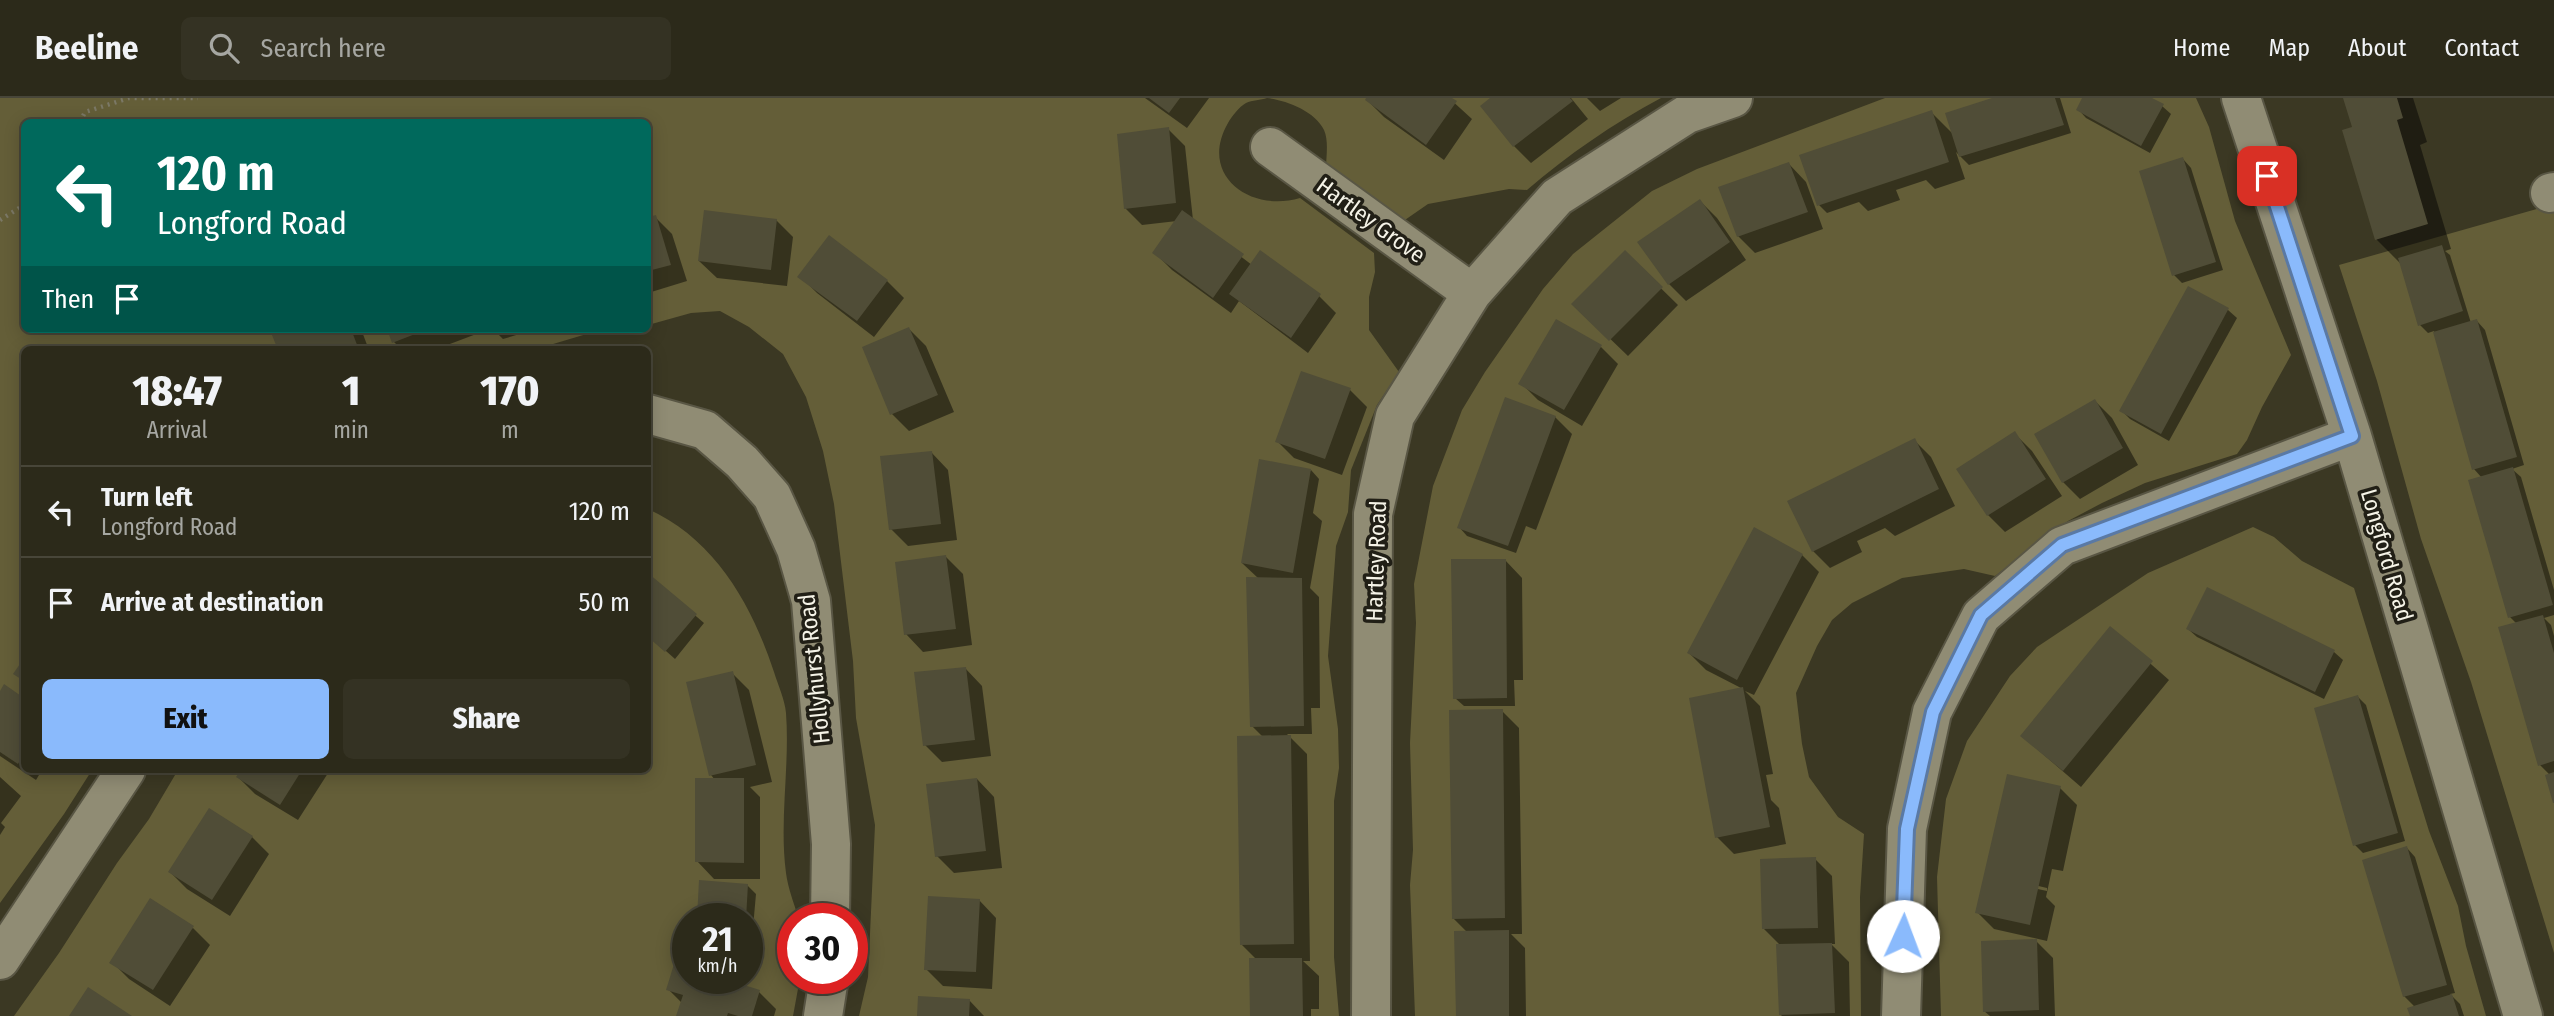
<!DOCTYPE html>
<style>
:root{--surface:#2c2a1a;--page:#343223;--text:#f1f3f6;--muted:#a6a7a2;--line:#484639;--accent:#8abafc}
body{margin:0;font-family:"Fira Sans Condensed",sans-serif;background:var(--page);color:var(--text);height:100vh;display:flex;flex-direction:column;font-size:26px;white-space:nowrap}
*{box-sizing:border-box;margin:0}
p{font-size:23px;color:var(--muted)}
.icon{flex:none;width:38px;height:38px;fill:none;stroke:currentColor;stroke-width:2;stroke-linecap:round;stroke-linejoin:round}
.map{position:relative;flex:1;overflow:hidden}
.side{position:absolute;left:21px;top:248px;width:630px;height:427px;display:flex;flex-direction:column;background:var(--surface);border-radius:10px;box-shadow:0 4px 18px #0003,0 0 0 2px var(--line)}
.side>*{flex:none}
.guide{position:absolute;left:21px;top:21px;width:630px;height:214px;border-radius:10px;box-shadow:0 4px 18px #0003,0 0 0 2px var(--line);background:#00695c;color:#fff;overflow:hidden}
.speed{position:absolute;left:672px;top:805px;display:flex;gap:14px;font-size:35px;font-weight:700;text-align:center}
.speed>*{display:grid;place-content:center;width:91px;height:91px;border-radius:50%;background:var(--surface);box-shadow:0 4px 18px #0003,0 0 0 2px var(--line);line-height:1}
.speed small{font-size:18px;font-weight:400}
.speed .limit{border:10px solid #d22;background:#fff;color:#111}
.pin{position:absolute;display:grid;place-items:center;width:60px;height:60px;color:#fff;margin:-30px;border-radius:14px;box-shadow:0 4px 10px #0006}
.me{position:absolute;width:77px;margin:-38px;rotate:2deg;stroke-linejoin:round;filter:drop-shadow(0 0 5px #0008)}
.turn{display:flex;align-items:center;gap:24px;height:147px;padding:0 21px;font-size:32px}
.turn .icon{width:91px;height:91px;stroke-width:2.5}
.turn b{display:block;font-size:49px;line-height:60px}
.then{display:flex;align-items:center;height:66px;padding:0 21px;background:#0003;gap:14px;font-size:26px}
.eta{display:flex;justify-content:space-evenly;align-items:center;height:119px;text-align:center}
.eta b{font-size:42px;font-weight:800;line-height:49px}
.button{display:flex;gap:14px;margin-top:auto;padding:14px 21px}
.button a{flex:1;height:80px;border-radius:10px;background:var(--accent);color:#111;font-size:28px;font-weight:800;line-height:80px;text-align:center}
.button a+a{background:var(--page);color:var(--text)}
ul{padding:0;list-style:none}
li{display:flex;align-items:center;gap:21px;height:91px;padding:0 21px;border-top:2px solid var(--line)}
li div{flex:1}
li b{display:block;font-size:26px}
li em{font-style:normal}
header{display:flex;align-items:center;gap:42px;box-sizing:border-box;height:98px;padding:0 35px;background:var(--surface);border-bottom:2px solid var(--line)}
header strong{font-size:33px}
nav{display:flex;gap:38px;margin-inline-start:auto;font-size:24px}
.search{width:490px;height:63px;background:var(--page);display:flex;align-items:center;gap:18px;box-sizing:border-box;padding:0 24px;border-radius:10px;color:var(--muted);font-size:26px}
.map>svg:first-child{display:block}
</style>
<header>
<strong>Beeline</strong>
<div class="search"><svg class="icon" aria-label="search" viewBox="0 0 24 24"><circle cx="10" cy="10" r="6"/><path d="M15 15l6 6"/></svg>Search here</div>
<nav><a>Home</a><a>Map</a><a>About</a><a>Contact</a></nav>
</header>
<div class="map">
<svg width="2554" height="918" viewBox="0 0 2554 918">
<rect width="100%" height="100%" fill="#3b3823"/>
<path fill="#645e38" fill-rule="evenodd" d="M0 0H1267C1261 2 1252 2 1246 5 1239 9 1232 18 1228 25 1198 77 1250 115 1300 100L1374 155 1375 174 1369 199V232L1399 274 1377 307 1351 372 1348 414 1336 448 1328 558 1338 631 1339 670 1334 703V859L1339 918H859L868 879 875 727 856 620 853 563 834 406 823 353 806 299 783 256 749 229 720 213 691 215 648 227V24H24V231H618L590 235 533 252H24V672H92L64 716 0 805Z
M1267 0H1661C1612 26 1568 57 1527 92L1509 91 1428 106 1402 124 1326 71C1326 59 1329 43 1324 32 1315 13 1286 2 1267 0Z
M1885 0H2196L2209 29 2235 123 2291 257 2262 309 2247 342 2237 356 2145 385 2102 405 2068 423 1995 478 1964 471 1902 480 1852 505 1832 522 1817 548 1796 595 1802 646 1809 679 1838 719 1864 736 1860 799 1861 918H1415L1410 787 1413 752 1410 645 1416 525 1414 486 1433 388 1462 312 1485 274 1543 191 1573 156 1652 93 1697 71Z
M2554 106V855L2471 584 2421 441 2377 283 2339 167Z
M648 411C715 441 752 507 774 574 778 587 785 602 786 615 790 668 779 722 786 775 788 790 794 806 799 821H793V880H800L793 918H14L59 855 117 765 149 721 178 672H648ZM688 821H747V880H688Z
M2253 429 2274 439 2302 463 2354 490 2429 733 2458 808 2466 848 2486 918H1941L1937 779 1946 701 1967 643 2010 578 2037 549 2148 475Z"/>
<path fill="#0007" fill-rule="evenodd" d="M1145 0H1209L1187 30Z
M1368 0H1449L1472 21 1444 62 1384 19 1367 2Z
M1493 0H1571L1588 21 1531 65 1514 48Z
M1587 0H1621L1600 13Z
M1998 0H2060L2071 35 1969 67 1956 54 1965 81 1935 91 1926 82 1896 92 1900 102 1868 113 1859 104 1827 115 1819 107 1931 14 1954 37Z
M2084 0H2148L2162 8 2171 16 2150 55 2086 20 2078 11Z
M2345 0H2413L2427 44 2420 47 2451 151 2445 153 2450 157 2471 225 2477 223 2485 232 2524 367 2512 371 2521 379 2554 492V517L2544 520 2551 527 2554 538V701L2550 677 2540 667 2517 526 2510 519 2482 380 2474 371 2434 233 2428 235 2420 227 2401 166 2377 142 2344 33 2354 30Z
M1168 31 1185 48 1193 122 1252 167 1319 198 1336 215 1308 255 1239 203 1231 215 1172 172 1155 155 1177 123 1142 127 1125 110Z
M2183 61 2191 70 2223 172 2182 185 2174 177Z
M1789 66 1806 84 1823 131 1755 155 1738 138Z
M1700 103 1717 120 1746 162 1686 203 1669 186Z
M655 119 672 136 687 183 648 195V121Z
M776 122 793 139 787 188 717 180 699 163Z
M1625 155 1678 207 1628 258 1574 206Z
M800 178 887 183 904 200 874 239 817 195Z
M2189 190 2228 212 2237 220 2169 343 2130 321 2122 313Z
M278 231H361L369 252H280Z
M389 231H478L479 235 434 252H402L394 244Z
M493 231H536L503 241Z
M909 231 926 248 954 314 909 333 892 316Z
M1601 249 1618 266 1582 328 1538 302 1521 285Z
M1350 292 1367 309 1342 377 1294 360 1277 343Z
M2095 303 2112 320 2138 367 2080 401 2063 384Z
M1555 319 1572 336 1536 432 1526 428 1516 455 1467 438 1459 429Z
M2015 336 2032 353 2062 398 2005 434 1988 417 1959 372Z
M1914 342 1931 359 1955 408 1895 438 1885 430 1857 443 1862 454 1830 470 1813 453Z
M931 354 948 372 957 442 908 448 891 431Z
M1311 372 1319 381 1313 415 1322 423 1310 490 1319 499 1320 610H1311L1312 636H1287L1307 656 1310 863H1303L1319 878V911H1311V918H1251L1257 862 1241 846 1264 640 1252 628 1259 481 1242 465Z
M1802 457 1819 474 1754 597 1745 593 1760 608 1773 676 1766 677 1771 702 1779 710 1786 746 1734 756 1717 739 1743 591 1706 572 1689 555Z
M946 459 963 476 972 547 923 554 906 536Z
M1505 462 1522 480 1523 582H1514L1515 608H1464L1455 600Z
M648 477 704 525 675 561 648 537Z
M2208 491 2334 554 2343 562 2324 601 2197 539 2188 531Z
M2110 530 2169 582 2081 689 2022 638Z
M965 570 982 588 991 658 942 664 925 647Z
M732 575 749 592 772 684 750 689 760 699V781H714L697 763 715 682 711 677Z
M5 589 24 602V672H42L36 682 0 658V596Z
M2358 599 2366 607 2405 743 2363 755 2355 747Z
M1502 613 1519 630 1522 836H1511L1525 850 1526 918H1457L1467 834 1453 820Z
M243 672H330L298 722 255 696 238 679Z
M2008 678 2060 690 2077 707 2063 773 2052 771 2046 799 2055 808 2047 843 1994 831 1977 814ZM1993 777 2047 790V793L1993 781Z
M0 679 21 698 1 725 5 729 0 737Z
M977 681 994 699 1002 770 954 775 937 758Z
M252 739 269 756 230 818 187 791 170 774Z
M2407 750 2415 759 2455 895 2450 896 2460 906 2464 918H2411L2415 909 2404 898Z
M1815 761 1832 778 1835 846H1831L1849 864 1850 918H1782L1780 916 1781 848 1764 831Z
M747 787 756 796 750 863H747V821H698Z
M979 802 996 820 992 891 943 888 926 871Z
M193 830 210 847 170 908 129 881 112 864Z
M2036 843 2053 860 2055 918H1990L1984 913Z
M688 880 759 894 776 911 774 918H678L682 905 668 891Z
M969 902 984 918H919Z"/>
<path fill="#504d37" d="M1149 0H1180L1169 15Z
M1366 0H1452L1457 3 1426 47 1365 2Z
M1490 0H1570L1573 3 1513 49 1480 8Z
M1992 0H2055L2064 27 1959 59 1945 15Z
M2082 0H2152L2164 6 2141 48 2076 12Z
M2343 0H2397L2403 20 2397 22 2428 126 2375 142 2342 32 2352 29Z
M1932 12 1949 64 1817 108 1799 57Z
M1169 29 1176 105 1124 111 1117 36Z
M2183 59 2216 164 2172 178 2139 73Z
M1789 64 1808 114 1737 139 1718 89Z
M1700 101 1730 144 1668 187 1637 144Z
M704 112 777 121 771 172 698 163Z
M1182 112 1244 156 1213 200 1152 155Z
M656 117 671 167 648 173V119Z
M829 137 888 182 857 223 797 179Z
M2442 147 2463 213 2418 228 2398 160Z
M1260 152 1321 196 1291 240 1229 196Z
M1625 152 1663 189 1609 243 1571 206Z
M2188 188 2229 210 2161 336 2119 313Z
M1556 221 1602 247 1564 312 1518 286Z
M2477 221 2517 359 2472 372 2433 234Z
M909 229 938 297 890 317 862 249Z
M272 231H351L359 252H278L270 232Z
M387 231H428L392 245Z
M1301 273 1351 290 1325 361 1275 344Z
M1505 299 1556 318 1508 448 1457 430Z
M2095 301 2123 350 2062 385 2034 336Z
M2015 333 2046 381 1987 418 1956 371Z
M1915 340 1939 391 1812 454 1787 403Z
M932 353 941 426 889 432 880 358Z
M1259 361 1311 371 1293 475 1241 465Z
M2513 369 2553 507 2508 520 2468 382Z
M1754 429 1803 456 1737 582 1687 555Z
M946 457 956 531 904 537 895 464Z
M1451 461H1506L1507 600 1453 601Z
M648 475 697 516 665 554 648 539Z
M1246 479 1302 480 1304 628 1250 629Z
M2207 489 2335 552 2315 594 2186 531Z
M2543 517 2554 555V663L2538 668 2498 529Z
M2110 528 2153 563 2063 673 2020 638Z
M24 560V583L13 576Z
M966 569 975 642 923 648 914 574Z
M733 573 756 667 709 678 686 584Z
M4 586 24 600V656L18 666 0 654V593Z
M1743 589 1770 729 1715 740 1689 600Z
M2358 597 2398 735 2353 748 2314 610Z
M1503 611 1505 820 1452 821 1449 612Z
M1291 637 1294 846 1240 847 1237 638Z
M241 672H302L280 707 236 679Z
M2554 674V705H2553L2545 677Z
M2007 676 2061 688 2030 827 1975 815Z
M695 680H744V765L695 764Z
M977 680 986 753 935 759 926 686Z
M209 710 253 738 212 802 168 774Z
M2407 748 2447 887 2403 899 2362 762Z
M1816 759 1818 830 1762 831 1760 761Z
M699 782 748 786 746 821H697Z
M928 798 980 801 976 874 924 872Z
M150 800 194 828 153 892 109 865Z
M1509 832V918H1456L1454 833Z
M2037 841 2039 912 1983 914 1981 843Z
M1832 845 1835 915 1779 917 1776 846Z
M1249 860H1302L1303 918H1250Z
M674 866 688 870V880H721L760 892 752 918H738L728 915 727 918H676L683 897 666 892Z
M88 889 132 918H69Z
M2452 896 2459 918H2410L2407 910Z
M918 898 970 901 969 918H917Z"/>
<g fill="none" stroke-linecap="round" stroke-linejoin="round">
<defs>
<path id="street" d="M2241 0 2352 338 2523 918
M1270 49 1472 195
M2550 95 2554 94
M648 316 705 332 742 364 772 398 796 451 811 503 831 746 830 821
M0 862 126 672
M823 918 829 880
M1371 918 1373 416 1395 318 1472 195 1557 99 1687 16 1733 0
M1901 918 1907 731 1932 614 1981 518 2062 448 2352 338"/>
</defs>
<use href="#street" stroke="#595644" stroke-width="42"/>
<path stroke="#7b7866" stroke-width="4.5" stroke-dasharray="2 5" stroke-linecap="butt" d="M80 24 85 14 129 0H198
M0 122 24 107"/>
<use href="#street" stroke="#908c74" stroke-width="38"/>
</g>
<g fill="none" stroke-linecap="round" stroke-linejoin="round">
<defs>
<path id="route" d="M1903 838 1907 731 1933 614 1981 517 2062 447 2352 338 2267 78"/>
</defs>
<use href="#route" stroke="#5a79a4" stroke-width="18"/>
<use href="#route" stroke="#8abafc" stroke-width="12"/>
</g>
<g text-anchor="middle" dominant-baseline="central" stroke-width="7" stroke-linejoin="round" paint-order="stroke">
<g font-size="23" fill="#f5f3e7" stroke="#211f16">
<text transform="translate(1371 122) rotate(36)">Hartley Grove</text>
<text transform="translate(2387 457) rotate(74)">Longford Road</text>
<text transform="translate(1376 463) rotate(-88)">Hartley Road</text>
<text transform="translate(814 571) rotate(-96)">Hollyhurst Road</text>
</g>
</g>
</svg>
<div class="speed"><div>21<small>km/h</small></div><div class="limit">30</div></div>
<div class="pin" style="left:2267px;top:78px;background:#d93025"><svg class="icon" aria-label="arrive" viewBox="0 0 24 24"><path d="M6 21V4h12l-3 4 3 4H6"/></svg></div>
<svg class="me" style="left:1903px;top:838px" viewBox="-20 -20 40 40"><circle r="19" fill="#fff"/><path d="M0-13L10 11 0 6-10 11z" fill="#8abafc"/></svg>
<div class="guide">
<div class="turn"><svg class="icon" aria-label="left" viewBox="0 0 24 24"><path d="M17 20v-9H6M10 6l-5 5 5 5"/></svg><div><b>120 m</b>Longford Road</div></div>
<div class="then">Then<svg class="icon" aria-label="arrive" viewBox="0 0 24 24"><path d="M6 21V4h12l-3 4 3 4H6"/></svg></div>
</div>
<section class="side">
<div class="eta">
<div><b>18:47</b><p>Arrival</p></div>
<div><b>1</b><p>min</p></div>
<div><b>170</b><p>m</p></div>
</div>
<ul>
<li><svg class="icon" aria-label="left" viewBox="0 0 24 24"><path d="M17 20v-9H6M10 6l-5 5 5 5"/></svg><div><b>Turn left</b><p>Longford Road</p></div><em>120 m</em></li>
<li><svg class="icon" aria-label="arrive" viewBox="0 0 24 24"><path d="M6 21V4h12l-3 4 3 4H6"/></svg><div><b>Arrive at destination</b></div><em>50 m</em></li>
</ul>
<div class="button"><a>Exit</a><a>Share</a></div>
</section>
</div>
